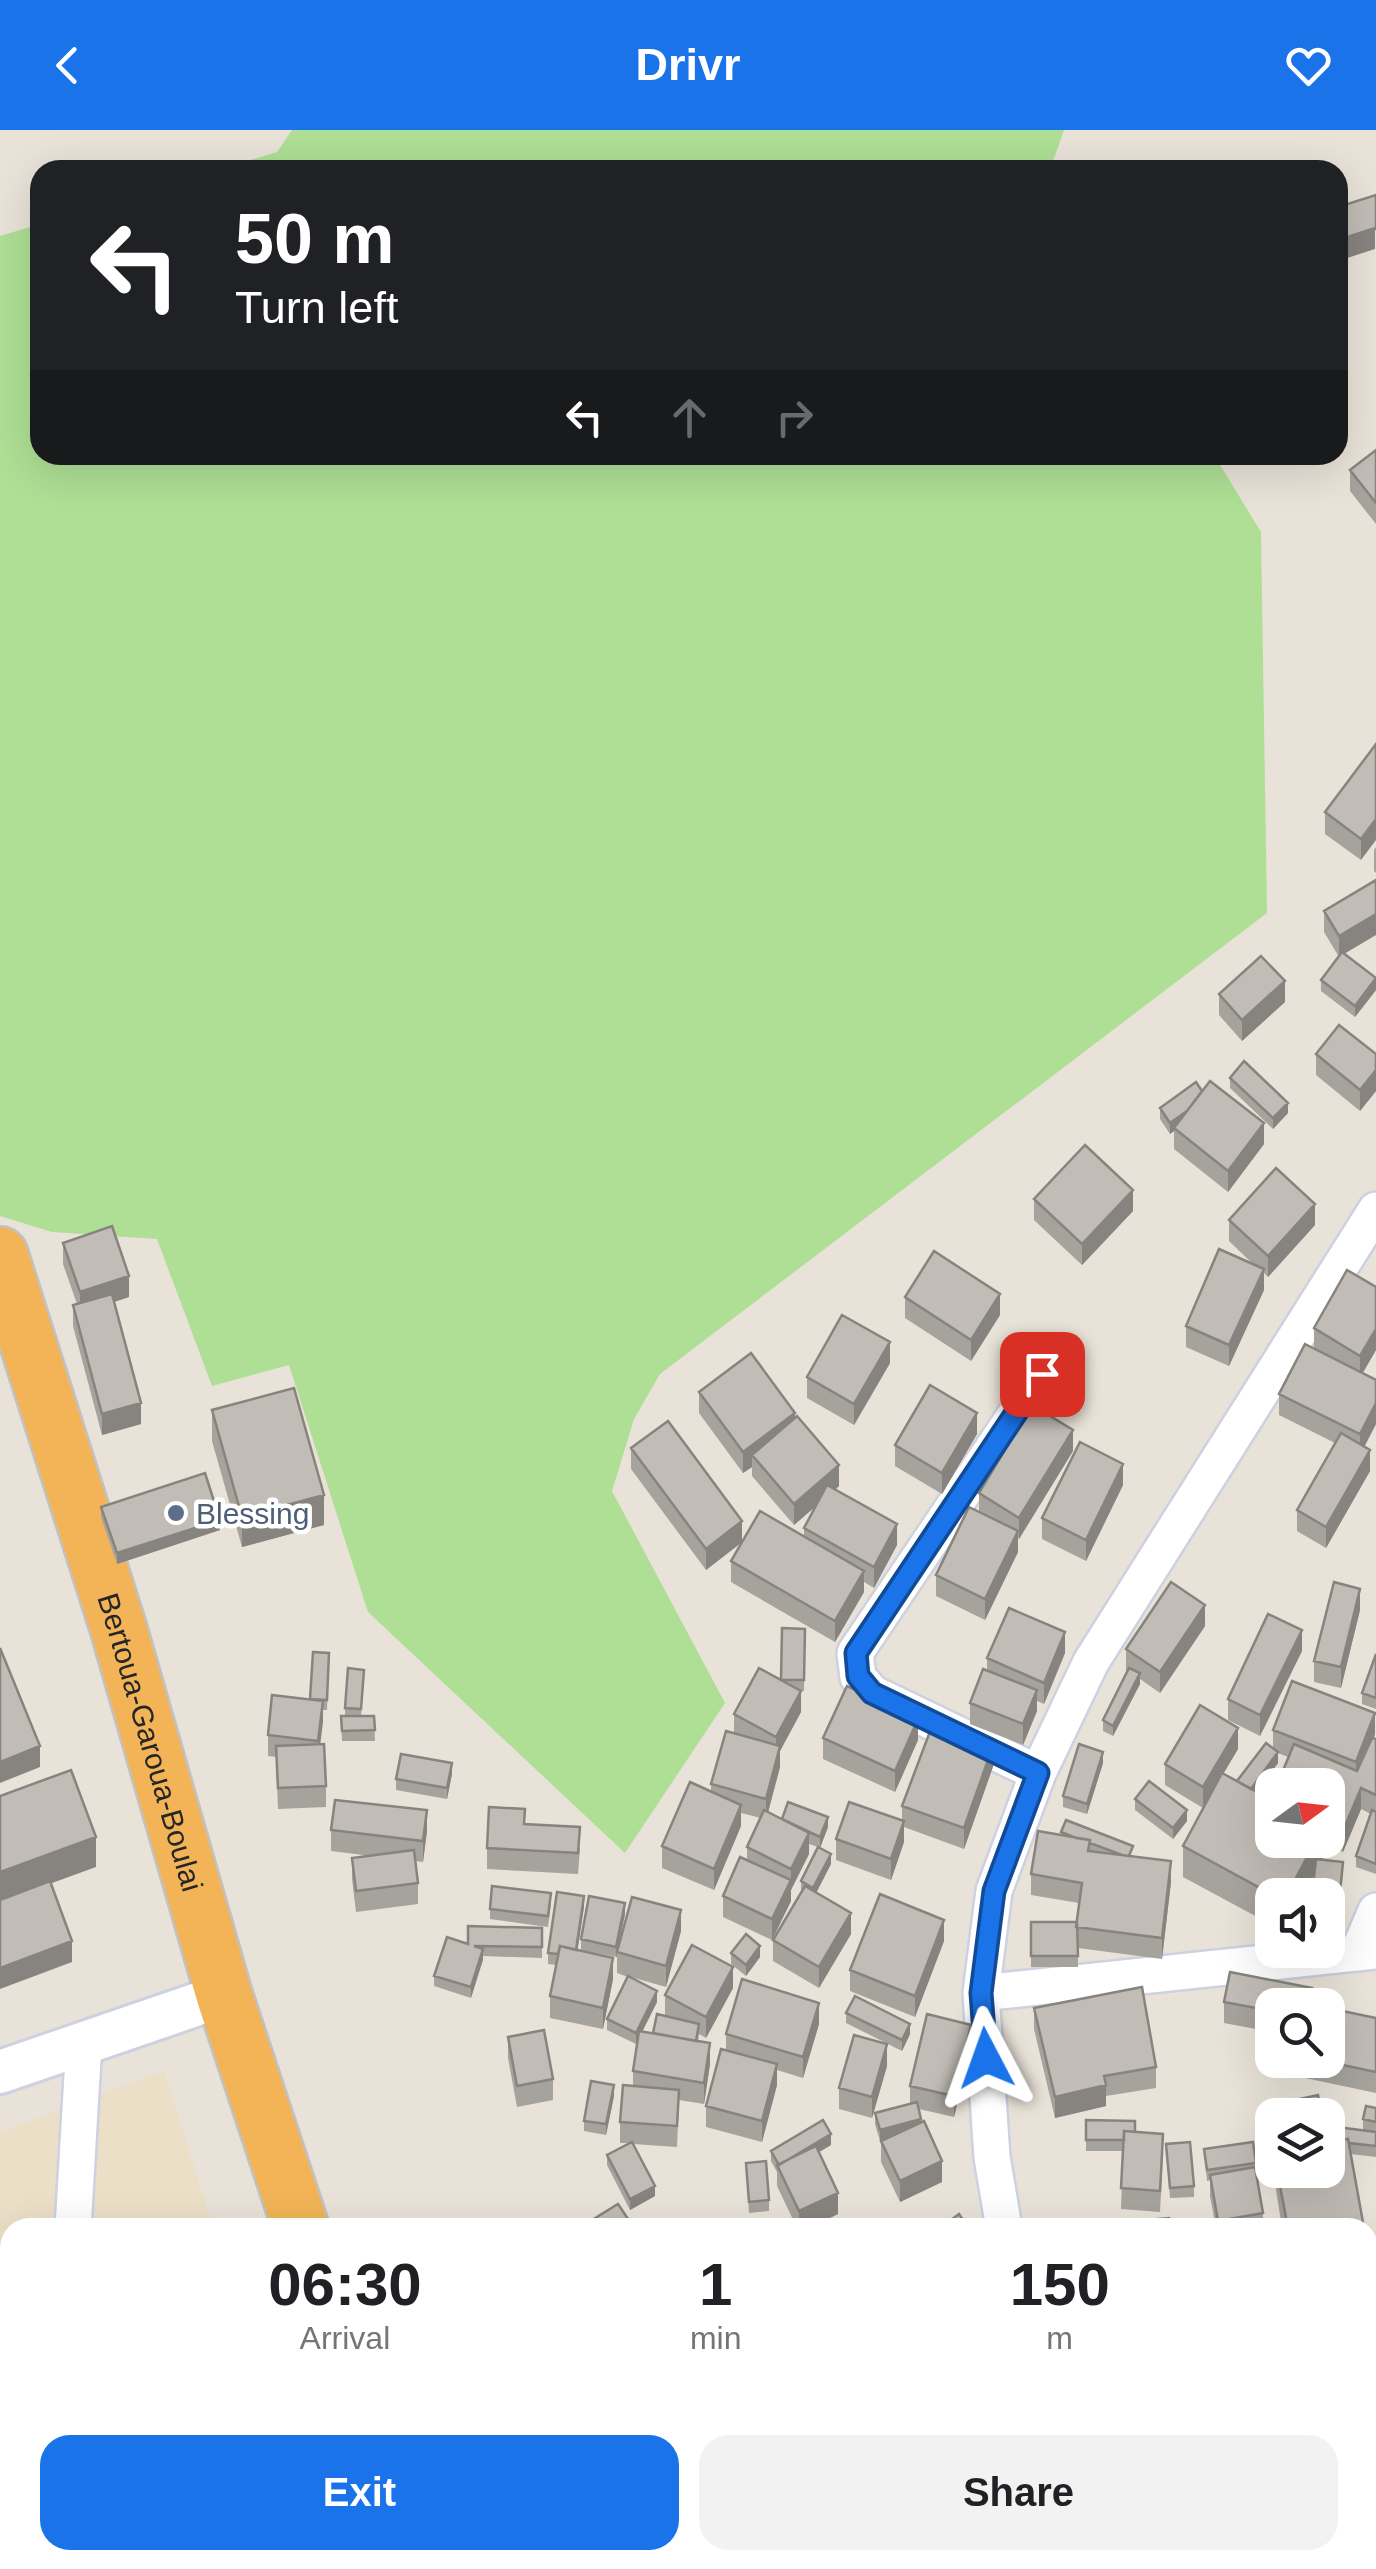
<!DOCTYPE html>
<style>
:root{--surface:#fff;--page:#f2f2f2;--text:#202124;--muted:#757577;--accent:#1a73e8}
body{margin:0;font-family:Arial,sans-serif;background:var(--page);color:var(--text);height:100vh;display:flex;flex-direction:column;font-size:38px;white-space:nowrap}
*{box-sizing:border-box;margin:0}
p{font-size:32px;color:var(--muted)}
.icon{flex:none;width:55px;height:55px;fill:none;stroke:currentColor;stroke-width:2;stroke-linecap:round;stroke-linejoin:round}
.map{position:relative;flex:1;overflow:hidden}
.side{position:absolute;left:0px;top:2088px;width:1378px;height:352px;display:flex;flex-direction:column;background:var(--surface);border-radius:30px 30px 0 0;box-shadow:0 10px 40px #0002}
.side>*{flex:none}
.top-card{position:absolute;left:30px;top:30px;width:1318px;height:305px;border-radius:30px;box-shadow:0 10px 40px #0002;background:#202124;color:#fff;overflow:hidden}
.needle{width:65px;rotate:75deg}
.fabs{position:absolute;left:1255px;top:1638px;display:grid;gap:20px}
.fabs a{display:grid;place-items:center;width:90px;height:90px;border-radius:20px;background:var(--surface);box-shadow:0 10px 40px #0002;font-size:50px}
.pin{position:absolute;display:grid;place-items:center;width:85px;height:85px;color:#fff;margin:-42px;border-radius:20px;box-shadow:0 5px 15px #0006}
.me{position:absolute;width:110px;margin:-55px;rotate:356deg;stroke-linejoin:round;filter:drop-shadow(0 0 8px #0008)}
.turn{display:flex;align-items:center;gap:35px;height:210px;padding:0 40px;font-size:45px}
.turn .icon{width:130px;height:130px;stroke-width:2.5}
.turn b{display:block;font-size:70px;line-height:85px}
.lanes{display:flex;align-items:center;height:95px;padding:0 40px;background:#0003;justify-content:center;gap:50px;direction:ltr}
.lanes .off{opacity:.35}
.eta{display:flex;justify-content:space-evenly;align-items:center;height:170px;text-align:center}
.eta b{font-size:60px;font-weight:800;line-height:70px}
.button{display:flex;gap:20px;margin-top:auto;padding:20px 40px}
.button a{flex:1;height:115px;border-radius:30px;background:var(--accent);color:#fff;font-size:40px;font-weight:800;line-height:115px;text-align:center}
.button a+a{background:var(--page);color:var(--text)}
header{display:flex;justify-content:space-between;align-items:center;height:130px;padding:0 40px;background:var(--accent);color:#fff;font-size:45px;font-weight:800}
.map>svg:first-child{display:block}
</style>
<header><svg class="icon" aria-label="back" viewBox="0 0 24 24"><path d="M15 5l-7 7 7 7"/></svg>Drivr<svg class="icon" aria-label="heart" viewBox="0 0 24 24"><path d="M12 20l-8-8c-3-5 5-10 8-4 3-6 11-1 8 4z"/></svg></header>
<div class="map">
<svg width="1376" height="2439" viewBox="0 0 1376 2439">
<rect width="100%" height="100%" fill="#e9e2d8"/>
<path fill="#ebdfc7" d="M164 1941 213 2097 10 2098V2430H318L321 2439H0V2002Z"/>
<path fill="#aedf95" d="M292 0H1064L1050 40H217L277 22Z
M40 94V325H1214L1261 402 1267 783 660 1244 634 1289 612 1361 725 1573 625 1723 368 1482 289 1235 212 1256 157 1109 52 1102 0 1086V106Z"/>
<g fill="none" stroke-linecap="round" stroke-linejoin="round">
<defs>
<path id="minor" d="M1038 1643 872 1563 858 1547 855 1523 1043 1244
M1358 1823 1376 1781
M981 1863 1376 1821
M73 2098 84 1912
M1004 2098 992 2027 981 1863 994 1761 1038 1643 1091 1532 1376 1080
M1072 2430 1074 2439
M54 2439 55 2430"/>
<path id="tertiary" d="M0 1942 224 1865"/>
<g id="trunk">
<path id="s1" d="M0 1125 118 1497 224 1865 301 2098"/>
<path d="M407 2430 410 2439"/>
</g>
</defs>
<use href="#minor" stroke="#cdd1e0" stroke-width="40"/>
<use href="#tertiary" stroke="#cdd1e0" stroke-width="48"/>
<use href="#trunk" stroke="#c2c2c2" stroke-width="60"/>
<use href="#minor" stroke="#fff" stroke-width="35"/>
<use href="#tertiary" stroke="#fff" stroke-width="42"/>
<use href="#trunk" stroke="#f2b456" stroke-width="55"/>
</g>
<path fill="#a6a29c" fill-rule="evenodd" d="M1376 320V394L1350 361V340Z
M1376 614 1361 730 1325 704V682Z
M1376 717V743L1374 741V720Z
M1376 750 1344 824 1376 848V860L1355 887 1321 861V850L1339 827 1324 802V781Z
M1219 864 1285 872 1242 911 1219 885Z
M1316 924H1376V961L1360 981 1316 945Z
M1230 948 1288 983 1273 999 1230 958Z
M1202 961 1264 1014 1228 1062 1174 1019V1001L1170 1004 1160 989V978Z
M1034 1069 1133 1081 1082 1135 1034 1090Z
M1229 1090 1315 1095 1268 1147 1264 1143V1160L1229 1236 1186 1217V1196L1254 1135 1229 1111Z
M63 1113 129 1167 114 1172 141 1294 102 1305 73 1196V1175L77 1174 63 1134Z
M1376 1157V1220L1363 1243 1376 1294 1364 1317 1370 1341 1326 1418 1297 1401V1380L1335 1313 1279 1285V1264L1314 1218V1198Z
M905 1167 1000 1185 971 1231 905 1188Z
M890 1233 854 1295 807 1268V1247Z
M699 1262 795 1288 839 1356 835 1360 897 1415 874 1458 864 1452V1462L835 1512 731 1452V1431L741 1413 706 1440 631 1339V1318L742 1411 804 1406V1398L815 1377 794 1395 752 1346V1337L743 1343 699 1283Z
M212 1280 324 1395 242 1417 212 1311Z
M977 1304 942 1364 895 1336V1315Z
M1073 1321 1019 1409 1018 1408V1422L985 1490 936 1466V1445L979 1381V1363Z
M1123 1355 1086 1431 1042 1409V1388Z
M101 1377 220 1400 117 1434 101 1387Z
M1360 1480 1341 1558 1314 1552V1531Z
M1205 1496 1160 1563 1140 1549V1554L1113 1606 1103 1601V1590L1128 1541 1126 1540V1519Z
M805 1499 804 1561H801V1582L780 1621V1637L768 1682 782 1689 828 1697 820 1718 831 1734 816 1763 851 1804 819 1858 773 1831V1810L801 1762V1751L818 1717 809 1714V1724L791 1760V1771L772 1810 723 1787V1766L747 1729V1717L761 1688 741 1683V1696L714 1760 662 1738V1716L711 1661V1654L734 1603V1584L781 1550Z
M1302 1521 1260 1606 1228 1590V1569Z
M1065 1523 1044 1574 1037 1571V1581L1023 1615 970 1594V1573L987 1540V1528Z
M1376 1524V1579L1362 1574V1563Z
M329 1534 327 1580H323L320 1614 326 1656V1677L278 1679 276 1627 268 1626V1605L310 1569Z
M364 1550 361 1586H374L375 1611H342L341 1586H345V1578Z
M1273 1600 1375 1604 1374 1608 1376 1609V1744L1356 1737V1726L1371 1684 1361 1679 1343 1722 1323 1714 1322 1730 1343 1742 1337 1802H1328V1765L1315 1743 1272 1765V1795L1183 1747V1716L1203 1678 1165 1655V1634L1238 1619 1223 1644 1237 1651 1273 1618ZM1278 1623 1288 1627 1328 1655V1710H1272L1257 1662 1278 1633Z
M823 1608 918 1610 895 1662 823 1629Z
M995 1631 964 1719 904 1697V1712L891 1750 836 1730V1709L902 1690V1676Z
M1103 1633 1087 1684 1063 1677V1666Z
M452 1644 447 1669 396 1660V1649Z
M1135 1669 1187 1691 1173 1709 1135 1680Z
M525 1694 580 1718 578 1744 487 1739V1718Z
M331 1700 427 1701 423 1732 415 1731 418 1753V1774L356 1782 352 1749V1728L371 1726 331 1721Z
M1061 1702 1133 1727 1171 1752 1162 1829 1078 1818V1837H1031V1792H1077L1079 1773 1031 1765V1744L1061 1705Z
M551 1774 548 1797 490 1789V1779Z
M584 1777 577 1820 613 1849 603 1899 550 1888V1866L556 1835 548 1834V1823Z
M625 1784 619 1812 681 1801 666 1857 631 1847 657 1872 642 1902 653 1903 665 1886V1865L733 1858 706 1908 699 1904 698 1911 710 1934 704 1974 679 1970 677 2017 633 2014 655 2066 630 2080 607 2035V2025L629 2013H620V1992L633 1956V1941L638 1910 636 1914 607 1900V1889L628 1847 617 1843V1827L581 1820V1809Z
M542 1798V1828L483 1826 471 1868 434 1856V1846L468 1814Z
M944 1811 915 1887 850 1861V1840Z
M731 1823 760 1827 746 1846 731 1834Z
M1224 1872 1312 1875H1272V1902L1224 1893Z
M1034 1878 1156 1937V1958L1106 1966V1976L1055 1988 1034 1899Z
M846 1883 910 1904 902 1921 846 1893Z
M1376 1888V1963L1305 1948V1930H1328Z
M819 1894 803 1948 777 1940V1955L762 2012 706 1997V1976L726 1920V1904Z
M508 1907 553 1949V1970L517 1977 508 1928Z
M971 1916 954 1987 919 1979 921 1993 942 2052 900 2072 881 2032V2011L883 2010 880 2011 875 1994V1983L910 1974V1956Z
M887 1936 872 1988 839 1979V1958Z
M614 1966 606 2005 584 2001V1991Z
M1263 1977 1272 1985V2040H1328V2012L1363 2000V1989L1376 1978V2027L1351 2024 1364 2098H1282L1274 2047 1263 1998Z
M1086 1990 1135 2002 1163 2025 1160 2082 1121 2079 1123 2021H1086Z
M1166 2014 1194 2056V2067L1170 2068Z
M831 2015 819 2022 838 2084 809 2098H797L777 2056V2042L771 2031V2021Z
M1204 2019 1256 2033V2044L1263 2083V2098H1216L1210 2066V2050L1207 2051Z
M746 2033 769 2070V2081L749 2083Z"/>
<path fill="#87847f" d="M1375 98V119L1338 131V110Z
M1376 689V710L1361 730V709Z
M1376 784V805L1339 827V806Z
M1376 849V860L1355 887V876Z
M1285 851V872L1242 911V890Z
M1376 940V961L1360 981V960Z
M1207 967 1174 998V1001L1170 1004V993Z
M1288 973V983L1273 999V988Z
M1264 993V1014L1228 1062V1041Z
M1133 1060V1081L1082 1135V1114Z
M1315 1074V1095L1268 1147V1126Z
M1264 1139V1160L1229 1236V1215Z
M129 1146V1167L80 1183V1162Z
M1000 1164V1185L971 1231V1210Z
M1376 1199V1220L1360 1247V1226Z
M890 1212V1233L854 1295V1274Z
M141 1273V1294L102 1305V1284Z
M1376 1273V1294L1360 1325V1304Z
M795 1283V1304L752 1325V1337L743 1343V1322Z
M977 1283V1304L942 1364V1343Z
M1073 1300V1321L1019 1409V1388Z
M1370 1320V1341L1326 1418V1397Z
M1123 1334V1355L1086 1431V1410Z
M839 1335V1356L794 1395V1374Z
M324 1365V1395L242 1417V1387Z
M220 1390V1400L117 1434V1423Z
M742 1391V1412L706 1440V1419Z
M897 1394V1415L874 1458V1437Z
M1018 1401V1422L985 1490V1469Z
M864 1441V1462L835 1512V1491Z
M1360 1459V1480L1341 1558V1537Z
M1205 1475V1496L1160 1563V1542Z
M1302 1500V1521L1260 1606V1585Z
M1065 1502V1523L1044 1574V1553Z
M1140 1543V1554L1113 1606V1596Z
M1037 1560V1581L1023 1615V1594Z
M801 1561V1582L780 1621V1637L766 1690V1669L776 1628V1607Z
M323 1571V1592L318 1632V1611Z
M1375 1583V1604L1356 1653V1632Z
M918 1589V1610L895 1662V1641Z
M1238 1598V1619L1203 1678V1657Z
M995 1610V1631L964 1719V1698Z
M40 1616V1637L0 1653V1632Z
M1103 1622V1633L1087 1684V1674Z
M1278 1622V1633L1247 1675V1665Z
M452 1633V1644L447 1669V1658Z
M1361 1658V1679L1343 1722V1701Z
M741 1675V1696L714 1760V1739Z
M427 1680V1701L423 1732V1711Z
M1187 1680V1691L1173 1709V1698Z
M828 1687V1697L820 1718V1707Z
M904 1691V1712L891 1750V1729Z
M809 1703V1724L791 1760V1739Z
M96 1707V1737L0 1772V1742Z
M1316 1710H1323V1728L1303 1765H1287Z
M831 1724V1734L813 1769V1758Z
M1171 1731V1752L1162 1829V1808Z
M791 1750V1771L772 1810V1789Z
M584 1766V1777L575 1837V1827Z
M625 1773V1784L616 1828V1817Z
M681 1780V1801L666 1857V1836Z
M851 1783V1804L819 1858V1837Z
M944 1790V1811L915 1887V1866Z
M72 1811V1832L0 1859V1838Z
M760 1816V1827L746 1846V1835Z
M483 1819V1830L471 1868V1857Z
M613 1828V1849L603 1899V1878Z
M733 1837V1858L706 1908V1887Z
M657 1861V1872L636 1914V1903Z
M819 1873V1894L803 1948V1927Z
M910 1894V1904L902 1921V1910Z
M971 1895V1916L954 1987V1966Z
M710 1913V1934L704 1974V1953Z
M887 1914V1936L872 1988V1967Z
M777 1934V1955L762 2012V1991Z
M614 1955V1966L606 2005V1994Z
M1106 1955V1976L1055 1988V1967Z
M921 1989V2000L880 2011V2000Z
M831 2004V2015L782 2044 779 2035Z
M942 2031V2052L900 2072V2051Z
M655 2056V2066L630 2080V2069Z
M838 2063V2084L809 2098H799V2081Z"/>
<path fill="#c1bcb5" stroke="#87847f" stroke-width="2.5" d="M1376 65V100L1375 98 1338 110V77Z
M1376 320V373L1350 340Z
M1376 614V689L1361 709 1325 682Z
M1376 750V784L1339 806 1324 781Z
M1342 822 1376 848 1355 876 1321 850Z
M1261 826 1285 851 1242 890 1219 864Z
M1339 895 1376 924V940L1360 960 1316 924Z
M1244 931 1288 973 1273 988 1230 948Z
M1210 951 1264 993 1228 1041 1174 998Z
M1196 952 1202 961 1187 981 1170 993 1160 978Z
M1085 1015 1133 1060 1082 1114 1034 1069Z
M1276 1038 1315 1074 1268 1126 1229 1090Z
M112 1096 129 1146 80 1162 63 1113Z
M1219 1119 1264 1139 1229 1215 1186 1196Z
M934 1121 1000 1164 971 1210 905 1167Z
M1347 1140 1376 1157V1199L1360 1226 1314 1198Z
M112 1164 141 1273 102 1284 73 1175Z
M842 1185 890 1212 854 1274 807 1247Z
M1305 1214 1376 1250V1273L1360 1304 1279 1264Z
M751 1223 795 1283 743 1322 699 1262Z
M930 1255 977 1283 942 1343 895 1315Z
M294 1258 324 1365 242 1387 212 1280Z
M1032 1275 1073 1300 1019 1388 979 1363Z
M797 1286 839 1335 794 1374 752 1325Z
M668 1291 742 1391 706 1419 631 1318Z
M1341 1303 1370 1320 1326 1397 1297 1380Z
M1080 1312 1123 1334 1086 1410 1042 1388Z
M205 1343 220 1390 117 1423 101 1377Z
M827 1355 897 1394 874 1437 804 1398Z
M969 1377 1018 1401 985 1469 936 1445Z
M760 1381 864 1441 835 1491 731 1431Z
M1171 1452 1205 1475 1160 1542 1126 1519Z
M1334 1452 1360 1459 1341 1537 1314 1531Z
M1009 1478 1065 1502 1044 1553 987 1528Z
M1268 1484 1302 1500 1260 1585 1228 1569Z
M782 1498 805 1499 804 1550H781Z
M0 1518 40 1616 0 1632Z
M313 1522 329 1523 327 1570 310 1569Z
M1376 1524V1568L1362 1563Z
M348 1538 364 1540 361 1579 345 1578Z
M759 1538 801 1561 776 1607 734 1584Z
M1129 1538 1140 1543 1113 1596 1103 1590Z
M983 1539 1037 1560 1023 1594 970 1573Z
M1292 1551 1375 1583 1356 1632 1273 1600Z
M847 1556 918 1589 895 1641 823 1608Z
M272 1565 323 1571 318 1611 268 1605Z
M1200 1575 1238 1598 1203 1657 1165 1634Z
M341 1586H374L375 1600 342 1601Z
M935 1588 995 1610 964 1698 902 1676Z
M726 1601 780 1616 766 1669 711 1654Z
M1372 1608 1376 1609V1665L1361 1658 1343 1701 1328 1695V1655H1277L1294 1614 1357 1641Z
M1266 1613 1278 1622 1251 1659 1237 1651Z
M324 1614 326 1656 278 1658 276 1616Z
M1079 1614 1103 1622 1087 1674 1063 1666Z
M401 1624 452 1633 447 1658 396 1649Z
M71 1640 96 1707 0 1742V1666Z
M1222 1643 1272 1670V1710H1316L1287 1765H1273L1183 1716Z
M1149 1651 1187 1680 1173 1698 1135 1669Z
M690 1652 741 1675 714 1739 662 1716Z
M335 1670 427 1680 423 1711 331 1700Z
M788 1672 828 1687 820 1707 782 1689Z
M849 1672 904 1691 891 1729 836 1709Z
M489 1677 525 1679 524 1694 580 1697 578 1723 487 1718Z
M764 1680 809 1703 791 1739 747 1717Z
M1372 1680 1376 1682V1734L1356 1726Z
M1066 1690 1133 1716 1129 1726 1122 1725 1090 1713V1710L1076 1708 1061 1702Z
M1038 1701 1090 1710 1088 1721 1171 1731 1162 1808 1076 1797 1082 1753 1031 1744Z
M818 1717 831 1724 813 1758 801 1751Z
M414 1720 418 1753 356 1761 352 1728Z
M740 1727 791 1750 772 1789 723 1766Z
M1316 1729 1343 1732 1337 1792 1328 1791V1765H1312Z
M50 1751 72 1811 0 1838V1770Z
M492 1756 551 1763 548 1786 490 1779Z
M805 1756 851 1783 819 1837 773 1810Z
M557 1762 584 1766 576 1820 560 1816 558 1824 548 1823Z
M880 1764 944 1790 915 1866 850 1840Z
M589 1766 625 1773 616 1817 581 1809Z
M632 1767 681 1780 666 1836 617 1822Z
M1031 1792H1077L1078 1826H1031Z
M468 1796 542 1798V1817L474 1816 483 1819 471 1857 434 1846 447 1807 468 1814Z
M746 1804 760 1816 746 1835 731 1823Z
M692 1815 733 1837 706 1887 665 1865Z
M560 1816 613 1828 603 1878 550 1866Z
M1230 1842 1312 1858 1308 1875H1272V1881L1224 1872Z
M628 1846 657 1861 636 1903 607 1889Z
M742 1849 819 1873 803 1927 726 1904Z
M1142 1857 1156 1937 1104 1946 1106 1955 1055 1967 1034 1878Z
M855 1866 910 1894 902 1910 846 1883Z
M1328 1878 1376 1888V1942L1319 1930H1328Z
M657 1884 699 1894 696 1911 653 1903Z
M927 1884 971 1895 954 1966 910 1956Z
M544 1900 553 1949 517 1956 508 1907Z
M639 1901 710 1913 704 1953 633 1941Z
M854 1905 887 1914 872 1967 839 1958Z
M721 1919 777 1934 762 1991 706 1976Z
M591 1951 614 1955 606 1994 584 1991Z
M623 1955 679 1960 677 1996 620 1992Z
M1318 1965 1322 1985H1272V2024L1263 1977Z
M917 1972 921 1989 880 2000 875 1983Z
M1366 1976 1376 1978V1992L1363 1989Z
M823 1990 831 2004 779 2035 771 2021Z
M1086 1990 1135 1991V2002L1124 2001V2010H1086Z
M924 1991 942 2031 900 2051 881 2011Z
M1337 1997 1376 2002V2016L1349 2013 1348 2009 1335 2011Z
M1124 2001 1163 2004 1160 2061 1121 2058Z
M1348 2009 1364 2098H1288L1277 2040H1328V2012Z
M632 2012 655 2056 630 2069 607 2025Z
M1190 2012 1194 2056 1170 2058 1166 2014Z
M1253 2012 1256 2033 1207 2040 1204 2019Z
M816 2016 838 2063 799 2081 777 2035Z
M766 2031 769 2070 749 2072 746 2033Z
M1255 2037 1263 2083 1218 2091 1210 2045Z
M618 2074 630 2092 621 2098H593L589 2092Z
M959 2084 968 2098H940Z
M1169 2088 1170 2098H1137L1136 2091Z"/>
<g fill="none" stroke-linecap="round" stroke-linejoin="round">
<defs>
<path id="route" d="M986 1928 981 1863 994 1761 1038 1643 872 1563 858 1546 856 1523 1042 1244"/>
</defs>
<use href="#route" stroke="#114b97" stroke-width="25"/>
<use href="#route" stroke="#1a73e8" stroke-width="18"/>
</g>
<circle fill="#5c6f8a" stroke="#fff" stroke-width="4" cx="176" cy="1383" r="10"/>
<g text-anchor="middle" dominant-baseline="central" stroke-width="9" stroke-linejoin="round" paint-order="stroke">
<g font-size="30" fill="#4e5e75" stroke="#fff" text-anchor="start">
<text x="196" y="1383">Blessing</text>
</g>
<g font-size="30" fill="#262626" stroke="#fff">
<text stroke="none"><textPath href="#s1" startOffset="510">Bertoua-Garoua-Boulai</textPath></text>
</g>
</g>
</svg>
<div class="fabs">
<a><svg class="needle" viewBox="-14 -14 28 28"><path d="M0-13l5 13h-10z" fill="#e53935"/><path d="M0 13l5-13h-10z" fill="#757577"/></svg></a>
<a><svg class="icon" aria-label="sound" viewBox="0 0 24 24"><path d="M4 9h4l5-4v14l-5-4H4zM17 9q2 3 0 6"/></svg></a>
<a><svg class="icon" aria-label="search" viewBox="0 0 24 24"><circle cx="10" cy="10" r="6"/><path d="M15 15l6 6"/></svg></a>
<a><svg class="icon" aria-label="layers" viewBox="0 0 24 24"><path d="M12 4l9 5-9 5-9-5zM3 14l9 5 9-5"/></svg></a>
</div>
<div class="pin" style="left:1042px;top:1244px;background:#d93025"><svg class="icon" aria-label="arrive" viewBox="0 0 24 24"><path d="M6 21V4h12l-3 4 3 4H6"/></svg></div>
<svg class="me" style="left:986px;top:1928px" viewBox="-20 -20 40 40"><path d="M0-17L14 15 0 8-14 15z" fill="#1a73e8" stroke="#fff" stroke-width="4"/></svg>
<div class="top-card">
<div class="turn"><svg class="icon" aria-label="left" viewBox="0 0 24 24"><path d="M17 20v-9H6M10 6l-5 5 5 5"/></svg><div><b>50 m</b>Turn left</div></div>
<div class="lanes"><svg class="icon" aria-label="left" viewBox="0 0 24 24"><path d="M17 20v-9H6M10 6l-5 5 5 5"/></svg><svg class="icon off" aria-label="ahead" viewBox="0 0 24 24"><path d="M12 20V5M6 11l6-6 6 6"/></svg><svg class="icon off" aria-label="right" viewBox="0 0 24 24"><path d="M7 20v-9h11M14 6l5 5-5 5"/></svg></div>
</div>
<section class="side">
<div class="eta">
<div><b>06:30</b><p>Arrival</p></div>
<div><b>1</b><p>min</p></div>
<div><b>150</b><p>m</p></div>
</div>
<div class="button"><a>Exit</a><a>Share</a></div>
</section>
</div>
